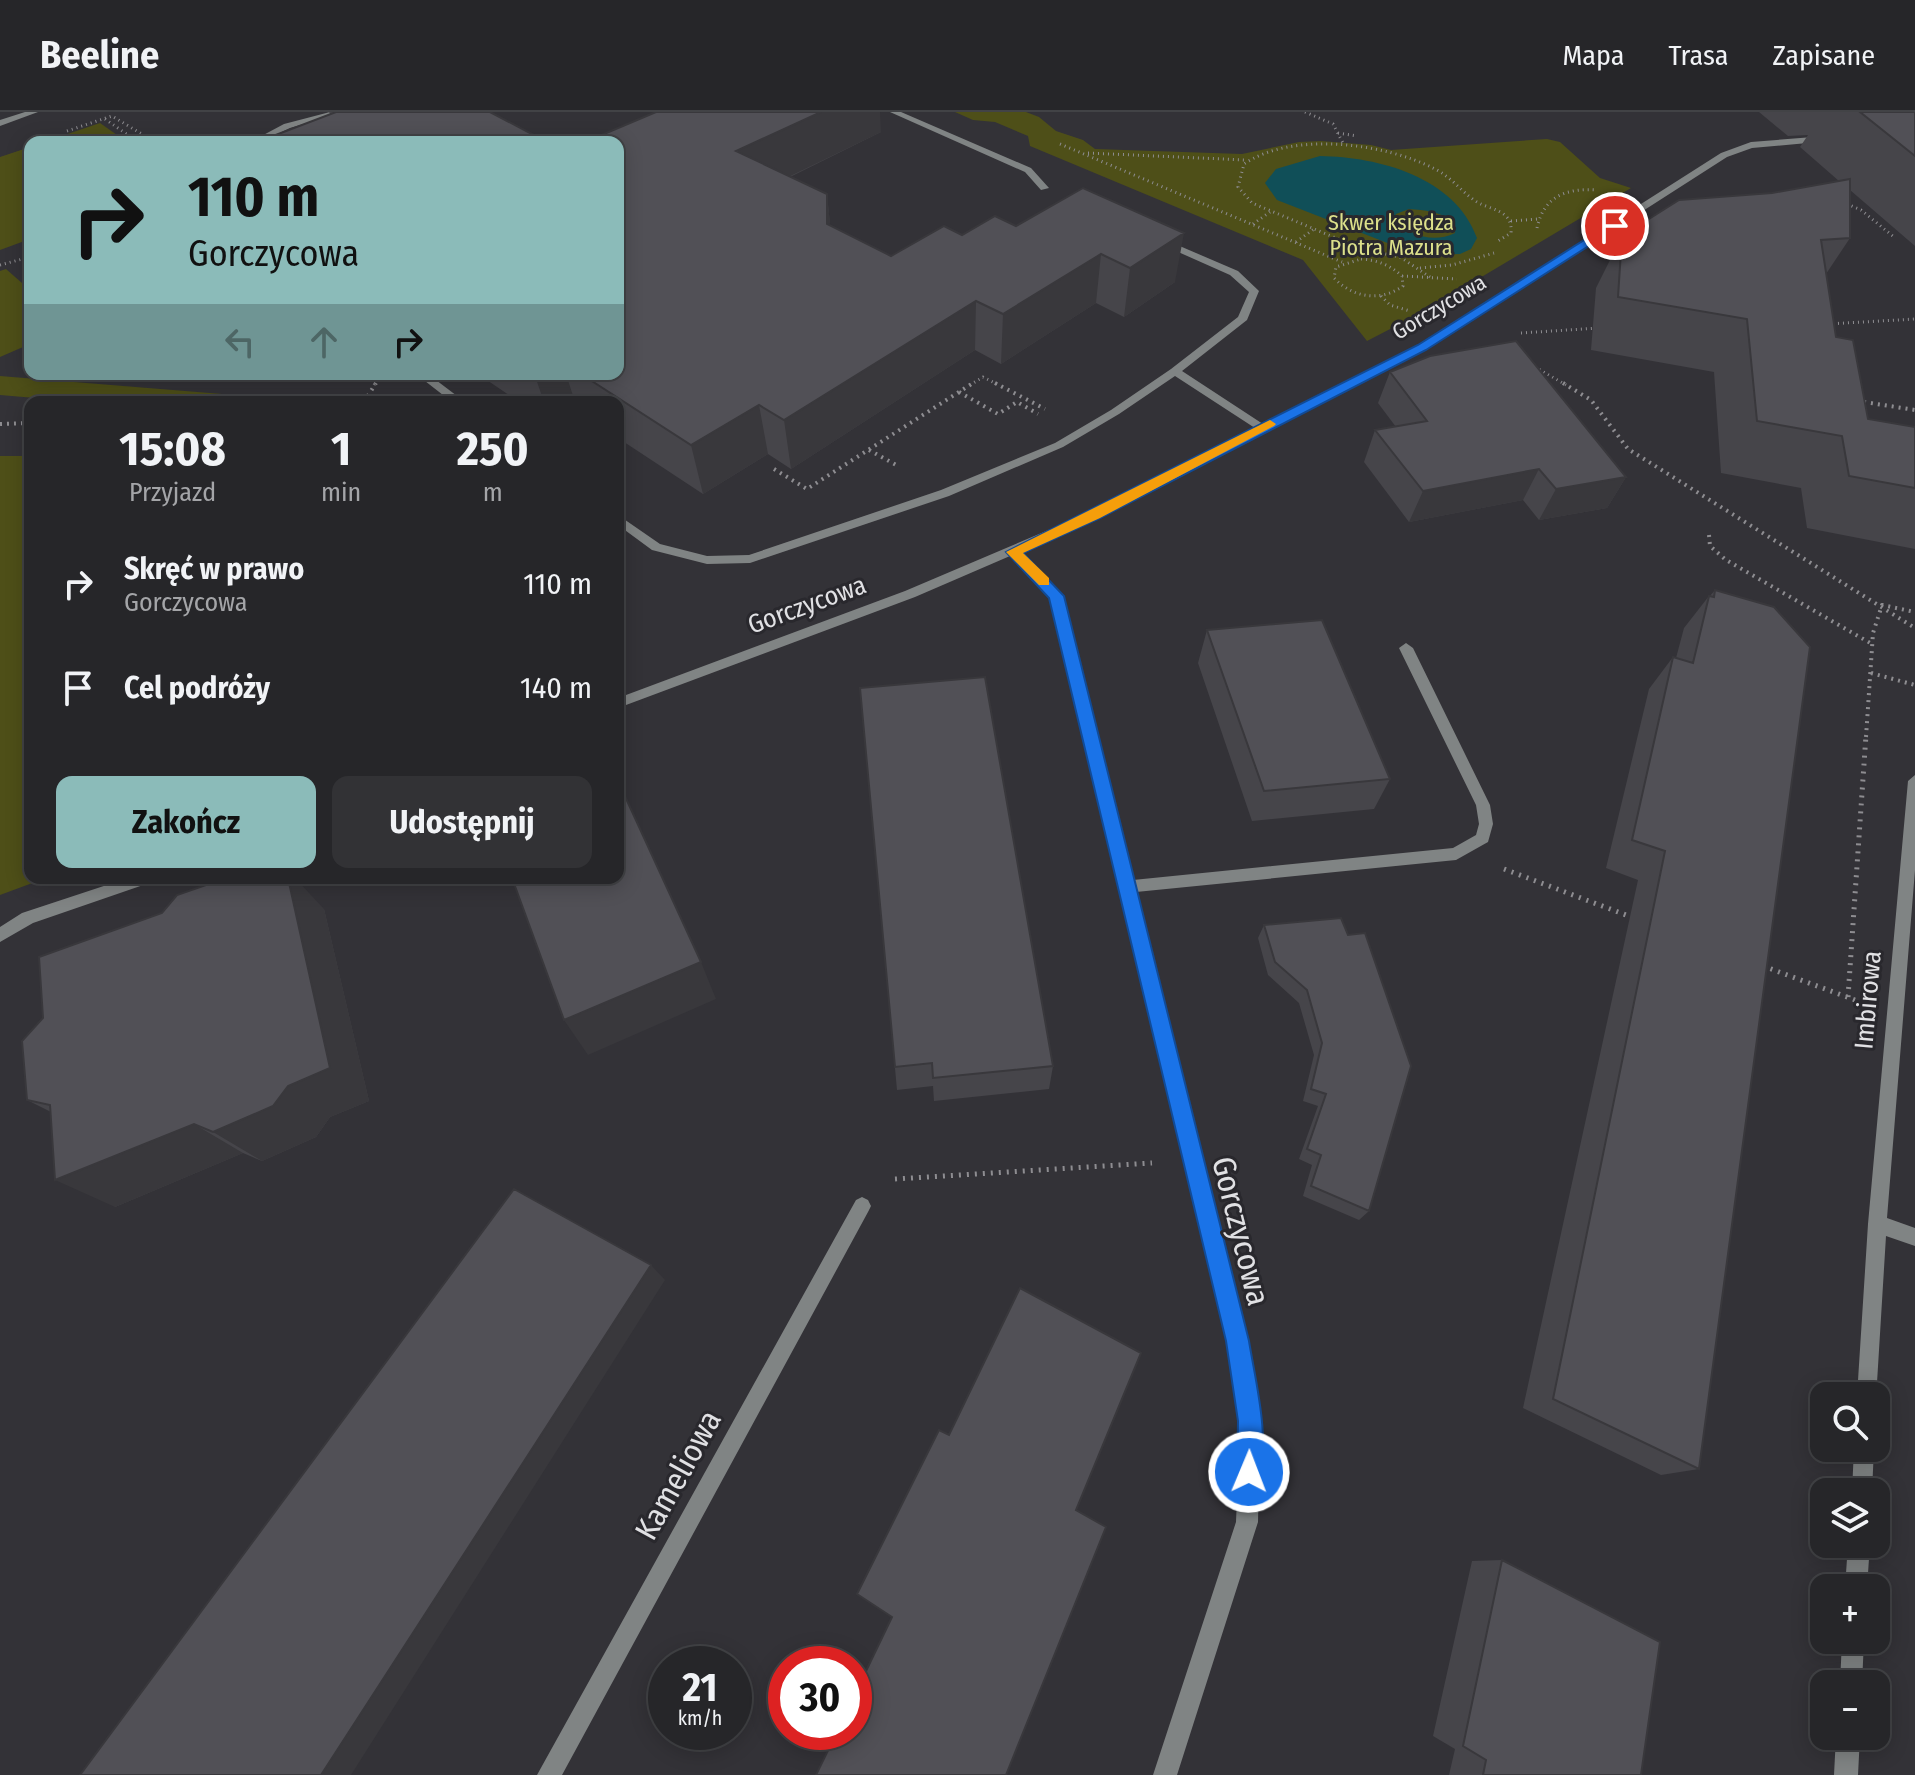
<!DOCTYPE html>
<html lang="pl">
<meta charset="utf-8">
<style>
:root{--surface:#262629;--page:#323235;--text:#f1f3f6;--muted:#a4a5a8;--line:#424346;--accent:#8bbbb9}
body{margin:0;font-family:"Fira Sans Condensed",sans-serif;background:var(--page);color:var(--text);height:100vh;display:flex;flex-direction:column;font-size:30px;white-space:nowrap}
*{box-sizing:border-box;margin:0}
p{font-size:26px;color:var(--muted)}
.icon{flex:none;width:44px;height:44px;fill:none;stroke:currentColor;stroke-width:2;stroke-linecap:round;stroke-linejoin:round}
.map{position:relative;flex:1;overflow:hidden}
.drawer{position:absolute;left:24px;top:284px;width:600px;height:488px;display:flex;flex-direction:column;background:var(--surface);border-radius:16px;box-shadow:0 4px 20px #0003,0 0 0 2px var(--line)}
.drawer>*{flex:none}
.guide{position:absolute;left:24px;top:24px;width:600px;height:244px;border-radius:16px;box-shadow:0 4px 20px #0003,0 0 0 2px var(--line);background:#8bbbb9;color:#111;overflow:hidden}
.controls{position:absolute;left:1810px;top:1270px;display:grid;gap:16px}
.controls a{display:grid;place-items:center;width:80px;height:80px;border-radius:16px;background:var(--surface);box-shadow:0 4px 20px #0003,0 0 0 2px var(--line);font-size:40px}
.speed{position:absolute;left:648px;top:1534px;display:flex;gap:16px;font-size:40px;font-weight:700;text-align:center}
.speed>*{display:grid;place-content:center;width:104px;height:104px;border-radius:50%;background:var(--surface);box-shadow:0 4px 20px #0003,0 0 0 2px var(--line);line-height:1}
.speed small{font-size:20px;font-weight:400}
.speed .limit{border:12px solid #d22;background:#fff;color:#111}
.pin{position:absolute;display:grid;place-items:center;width:68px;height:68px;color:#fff;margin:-34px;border:4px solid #fff;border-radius:50%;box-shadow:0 2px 8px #0007}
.me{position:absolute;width:88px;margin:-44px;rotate:1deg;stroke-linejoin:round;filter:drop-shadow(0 0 6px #0008)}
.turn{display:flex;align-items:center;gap:28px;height:168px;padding:0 32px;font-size:36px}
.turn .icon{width:104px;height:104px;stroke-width:2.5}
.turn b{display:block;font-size:56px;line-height:68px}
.lanes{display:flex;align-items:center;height:76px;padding:0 32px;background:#0003;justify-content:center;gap:40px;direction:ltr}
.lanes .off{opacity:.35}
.eta{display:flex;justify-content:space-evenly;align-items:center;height:136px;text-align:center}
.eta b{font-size:48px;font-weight:700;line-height:56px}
.cta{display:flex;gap:16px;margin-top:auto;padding:16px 32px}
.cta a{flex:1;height:92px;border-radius:16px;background:var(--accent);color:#111;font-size:32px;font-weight:700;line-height:92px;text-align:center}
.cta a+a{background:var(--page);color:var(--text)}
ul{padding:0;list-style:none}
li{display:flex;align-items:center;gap:24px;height:104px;padding:0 32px}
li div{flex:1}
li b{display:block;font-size:30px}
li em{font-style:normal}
header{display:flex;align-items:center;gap:48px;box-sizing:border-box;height:112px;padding:0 40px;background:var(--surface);border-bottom:2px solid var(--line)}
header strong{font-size:38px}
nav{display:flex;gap:44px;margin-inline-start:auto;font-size:28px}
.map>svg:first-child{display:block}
</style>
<header>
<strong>Beeline</strong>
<nav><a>Mapa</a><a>Trasa</a><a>Zapisane</a></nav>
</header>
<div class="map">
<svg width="1915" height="1663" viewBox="0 0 1915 1663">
<rect width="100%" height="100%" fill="#333237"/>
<path fill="#4e4f18" d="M955 0H1026L1039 5 1056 19 1083 28 1095 37 1242 42 1299 30 1321 29 1371 33 1391 38 1547 27 1560 30 1600 66 1631 76 1421 201 1367 229 1303 148 1030 34 1028 24 995 10 973 8Z
M100 11 127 30H44Z
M30 35V127L0 138V45Z
M6 157 30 178V232L0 245V159Z
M0 264 321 290H82L0 283Z
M0 344H30V766H46L0 783Z"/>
<path fill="#104f58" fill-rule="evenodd" d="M1320 44C1379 45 1455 65 1477 126L1471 137 1460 142 1426 143 1408 139 1277 88 1265 71 1276 57ZM1409 97C1426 98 1438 100 1452 108L1455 121C1432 132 1411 123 1393 107L1396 102Z"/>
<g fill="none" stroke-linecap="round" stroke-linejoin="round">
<path stroke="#8e8d91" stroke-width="3" stroke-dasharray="1 4" stroke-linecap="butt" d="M1305 0 1333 12 1344 33
M105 7 138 30
M67 19 112 4 155 30
M1338 21 1357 24
M160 30 182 26 218 27
M1060 32 1342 150
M1088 41 1245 48
M1847 92 1861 98 1894 125
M1511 109 1538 107
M1253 112 1270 100
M1537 116C1544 84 1566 76 1597 78
M1296 130 1314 117
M1361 147C1377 148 1390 153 1402 164L1403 174C1381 190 1353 186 1334 166L1336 155Z
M0 153 30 145
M1420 156 1452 153 1494 141
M1402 164 1457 167
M1430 165 1400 145 1362 137 1252 91 1238 75 1244 52C1292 19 1385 31 1435 57 1451 65 1460 78 1474 88 1489 99 1513 96 1511 121L1498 129
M1381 184 1390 193 1410 199
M1828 212 1915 207
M1521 221 1599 216
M1535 255 1566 273
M374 273 380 264
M970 273 983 265 999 273"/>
<path stroke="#8e8d91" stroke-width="4" stroke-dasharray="2 5" stroke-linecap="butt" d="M995 271 1045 297
M1563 271 1591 288 1628 337 1915 516
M959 280 998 302 1017 290 1038 302
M364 290 376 271
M1864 290 1915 298
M0 312 30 311
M869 338 898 354
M774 357 807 377 973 271
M1709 423 1710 434 1726 448 1872 532
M1871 561 1915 573
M1866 625 1873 521 1882 493 1915 500"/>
<path stroke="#8e8d91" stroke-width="5" stroke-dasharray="2 6" stroke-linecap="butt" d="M1504 757 1634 806
M1763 854 1855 888
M1848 885 1866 623
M895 1067 1152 1051"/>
<path fill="#808484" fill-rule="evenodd" d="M25 0H38L0 14V8Z
M330 0H344L290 16 261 30H250L284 12Z
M890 0H901L1031 56 1049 76 1041 78 1025 60Z
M1161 126 1238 159 1259 179 1247 208 1182 259 1266 314V318H1258L1175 264 1119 302 1063 335 949 384 750 451 707 452 652 438 618 413V403L660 432 707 444 749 443 941 378 1055 331 1111 298 1171 257 1238 205 1249 180 1230 163 1158 131V127Z
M416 262H428L465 290H452Z"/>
<path fill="#808484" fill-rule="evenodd" d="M1826 24 1830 27 1829 29 1752 36 1727 45 1426 238 1099 406 1020 440 1062 484 1133 768 1453 736 1476 723 1479 712 1476 693 1399 536 1406 531 1413 536 1490 693 1493 712 1488 730 1456 748 1136 780 1248 1229 1260 1309 1258 1410 1177 1663H1153L1236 1410 1240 1309 1228 1229 1121 780 1117 775 1119 772 1050 486 1010 444 915 485 618 596V586L905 479 1091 400 1418 234 1721 41 1751 30Z
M1915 663V758L1887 1106 1915 1116V1134L1886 1124 1876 1287V1284H1857L1868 1112 1908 669Z
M128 766H155L152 770 33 811 0 830V815L22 801Z
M862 1085 868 1088 871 1094 868 1100 562 1663H537L856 1088Z
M1854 1336H1874L1872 1380H1852Z
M1848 1432H1870L1867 1476H1845Z
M1842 1528H1864L1862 1572H1840Z
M1836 1624H1860L1858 1663H1834Z"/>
</g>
<path fill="#46454a" d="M329 0H490L547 30H276L273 24 330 2Z
M1759 0H1915V134L1850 78V126L1826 162 1836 225 1868 307 1915 315V437L1807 416 1801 376 1721 361 1714 260 1591 238 1596 176 1622 124 1772 81 1839 69 1800 35 1808 23 1788 24Z
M881 20 790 65 827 82 830 113 891 144 962 123 1016 114 1083 76 1175 170 1124 205 1096 191 1001 252 975 238 791 357 768 342 703 382 618 326V290H519L478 262H618V30Z
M1390 260 1626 365 1607 396 1539 408 1523 388 1409 410 1364 350 1375 318 1396 315 1378 291Z
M1715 478 1699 1357 1661 1363 1523 1296 1638 768 1606 756 1649 577 1673 545 1676 546 1684 516 1709 484H1710Z
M1207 518 1390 667 1374 697 1252 709 1198 551Z
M860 576 1053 954 1049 977 934 989 933 974 897 978Z
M324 797 369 989 330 1005 316 1025 262 1049 243 1041 115 1095 51 1000 27 988 162 801Z
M1341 806 1369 1099 1359 1108 1303 1084 1312 1053 1299 1047 1318 994 1303 989 1314 943 1299 891 1268 863 1258 826 1264 813Z
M1502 1448 1641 1663H1449L1455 1637 1433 1624 1472 1449Z"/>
<path fill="#39383c" d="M821 0H880L881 20 743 87 736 39Z
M827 82 832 131 827 112Z
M1184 121 1175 170 1124 205 1130 156Z
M1101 142 1096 191 1001 252 1003 202Z
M976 189 975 238 791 357 784 308Z
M538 262H566L575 290H544L535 264Z
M759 293 768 342 703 382 691 333Z
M1539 357 1523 388 1409 410 1423 379Z
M1626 365 1607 396 1539 408 1556 377Z
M288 766H295L324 797 369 989 330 1005 316 1025 262 1049 213 1020 288 974Z
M701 850 716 887 588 943 564 908Z
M194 1012 243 1041 115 1095 55 1068Z
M651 1153 665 1168 351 1663H321Z"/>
<path fill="#515056" stroke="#39383c" stroke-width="2" d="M336 0H490L547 30H283L273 24Z
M656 0H821L736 39 827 82V112L891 144 944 114 962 123 995 104 1016 114 1083 76 1184 121 1130 156 1101 142 1003 202 976 189 784 308 759 293 691 333 581 262H618V30H585Z
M1860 0H1915V44Z
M1850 67V126L1821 128 1836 225 1853 228 1868 307 1915 315V376L1849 364 1842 324 1757 309 1747 207 1618 185 1622 124 1679 88 1772 81Z
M1516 229 1626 365 1556 377 1539 357 1423 379 1375 318 1427 309 1390 260 1430 244Z
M1715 478 1774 495 1810 535 1699 1357 1553 1287 1665 739 1632 728 1673 545 1693 551 1709 484 1714 485Z
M1322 508 1390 667 1264 679 1207 518Z
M985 565 1053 954 933 966 932 951 895 955 860 576Z
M618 669 701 850 564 908 512 766H618Z
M226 766H234L248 770 259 766H288L330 956 288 974 273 994 213 1020 194 1012 55 1068 50 993 27 988 22 929 43 906 39 845 162 801 177 783Z
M1341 806 1348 823 1365 821 1411 954 1369 1099 1311 1074 1321 1043 1307 1037 1326 982 1311 977 1322 931 1307 878 1275 850 1264 813Z
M514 1077 651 1153 321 1663H80Z
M1020 1176 1141 1241 1076 1398 1106 1415 1006 1663H816L837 1620H854V1584L892 1505 857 1482 939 1318 949 1323Z
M1502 1448 1660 1530 1641 1663H1483L1486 1648 1463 1634Z"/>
<path fill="#1a73e8" stroke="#114b97" stroke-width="2" d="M1611 111 1620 114 1426 238 1100 406 1023 441 1064 484 1249 1229C1255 1267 1272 1332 1257 1368L1249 1371 1240 1368 1237 1360 1238 1309 1226 1229 1049 486 1006 440 1418 233Z"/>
<path fill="#f59e0b" d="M1270 308 1276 312 1274 314 1100 406 1023 441 1049 466V473H1039L1006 440Z"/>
<g text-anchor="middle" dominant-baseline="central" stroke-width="6" stroke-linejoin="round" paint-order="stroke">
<g font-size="22" fill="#dce08b" stroke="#29282d">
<text x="1391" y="110">Skwer księdza<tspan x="1391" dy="25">Piotra Mazura</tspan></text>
</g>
<g font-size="22" fill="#e1e1e4" stroke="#29282d">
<text transform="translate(1439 195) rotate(-31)">Gorczycowa</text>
</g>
<g font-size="26" fill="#e1e1e4" stroke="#29282d">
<text transform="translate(807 493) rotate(-20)">Gorczycowa</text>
<text transform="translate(1868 888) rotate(-85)">Imbirowa</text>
</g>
<g font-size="32" fill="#e1e1e4" stroke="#29282d">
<text transform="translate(1241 1119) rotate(76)">Gorczycowa</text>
<text transform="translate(678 1363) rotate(-61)">Kameliowa</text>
</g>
</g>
</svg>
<div class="controls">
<a><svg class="icon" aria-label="search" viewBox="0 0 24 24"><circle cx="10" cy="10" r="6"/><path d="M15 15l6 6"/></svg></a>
<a><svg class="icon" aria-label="layers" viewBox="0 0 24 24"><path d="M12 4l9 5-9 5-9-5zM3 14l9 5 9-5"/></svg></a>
<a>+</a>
<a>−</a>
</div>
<div class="speed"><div>21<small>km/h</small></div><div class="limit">30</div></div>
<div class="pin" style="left:1615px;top:114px;background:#d93025"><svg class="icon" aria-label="arrive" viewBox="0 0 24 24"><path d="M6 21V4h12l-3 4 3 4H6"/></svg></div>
<svg class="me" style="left:1249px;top:1360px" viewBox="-20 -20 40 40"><circle r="17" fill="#1a73e8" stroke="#fff" stroke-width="3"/><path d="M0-11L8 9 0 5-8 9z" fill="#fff"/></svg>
<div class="guide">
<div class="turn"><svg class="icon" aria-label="right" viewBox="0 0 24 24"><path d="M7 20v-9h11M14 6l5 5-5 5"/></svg><div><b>110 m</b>Gorczycowa</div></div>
<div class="lanes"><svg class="icon off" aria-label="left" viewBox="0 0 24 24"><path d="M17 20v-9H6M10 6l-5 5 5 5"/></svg><svg class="icon off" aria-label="ahead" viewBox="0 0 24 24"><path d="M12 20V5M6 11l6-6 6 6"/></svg><svg class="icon" aria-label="right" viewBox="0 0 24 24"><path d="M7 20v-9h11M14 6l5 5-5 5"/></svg></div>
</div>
<section class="drawer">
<div class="eta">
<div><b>15:08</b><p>Przyjazd</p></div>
<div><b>1</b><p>min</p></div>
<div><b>250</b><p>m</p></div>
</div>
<ul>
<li><svg class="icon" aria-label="right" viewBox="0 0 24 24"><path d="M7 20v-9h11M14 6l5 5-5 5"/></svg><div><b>Skręć w prawo</b><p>Gorczycowa</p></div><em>110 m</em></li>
<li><svg class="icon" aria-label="arrive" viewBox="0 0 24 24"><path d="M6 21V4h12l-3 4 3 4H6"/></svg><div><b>Cel podróży</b></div><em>140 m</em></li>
</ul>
<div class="cta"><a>Zakończ</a><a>Udostępnij</a></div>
</section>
</div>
